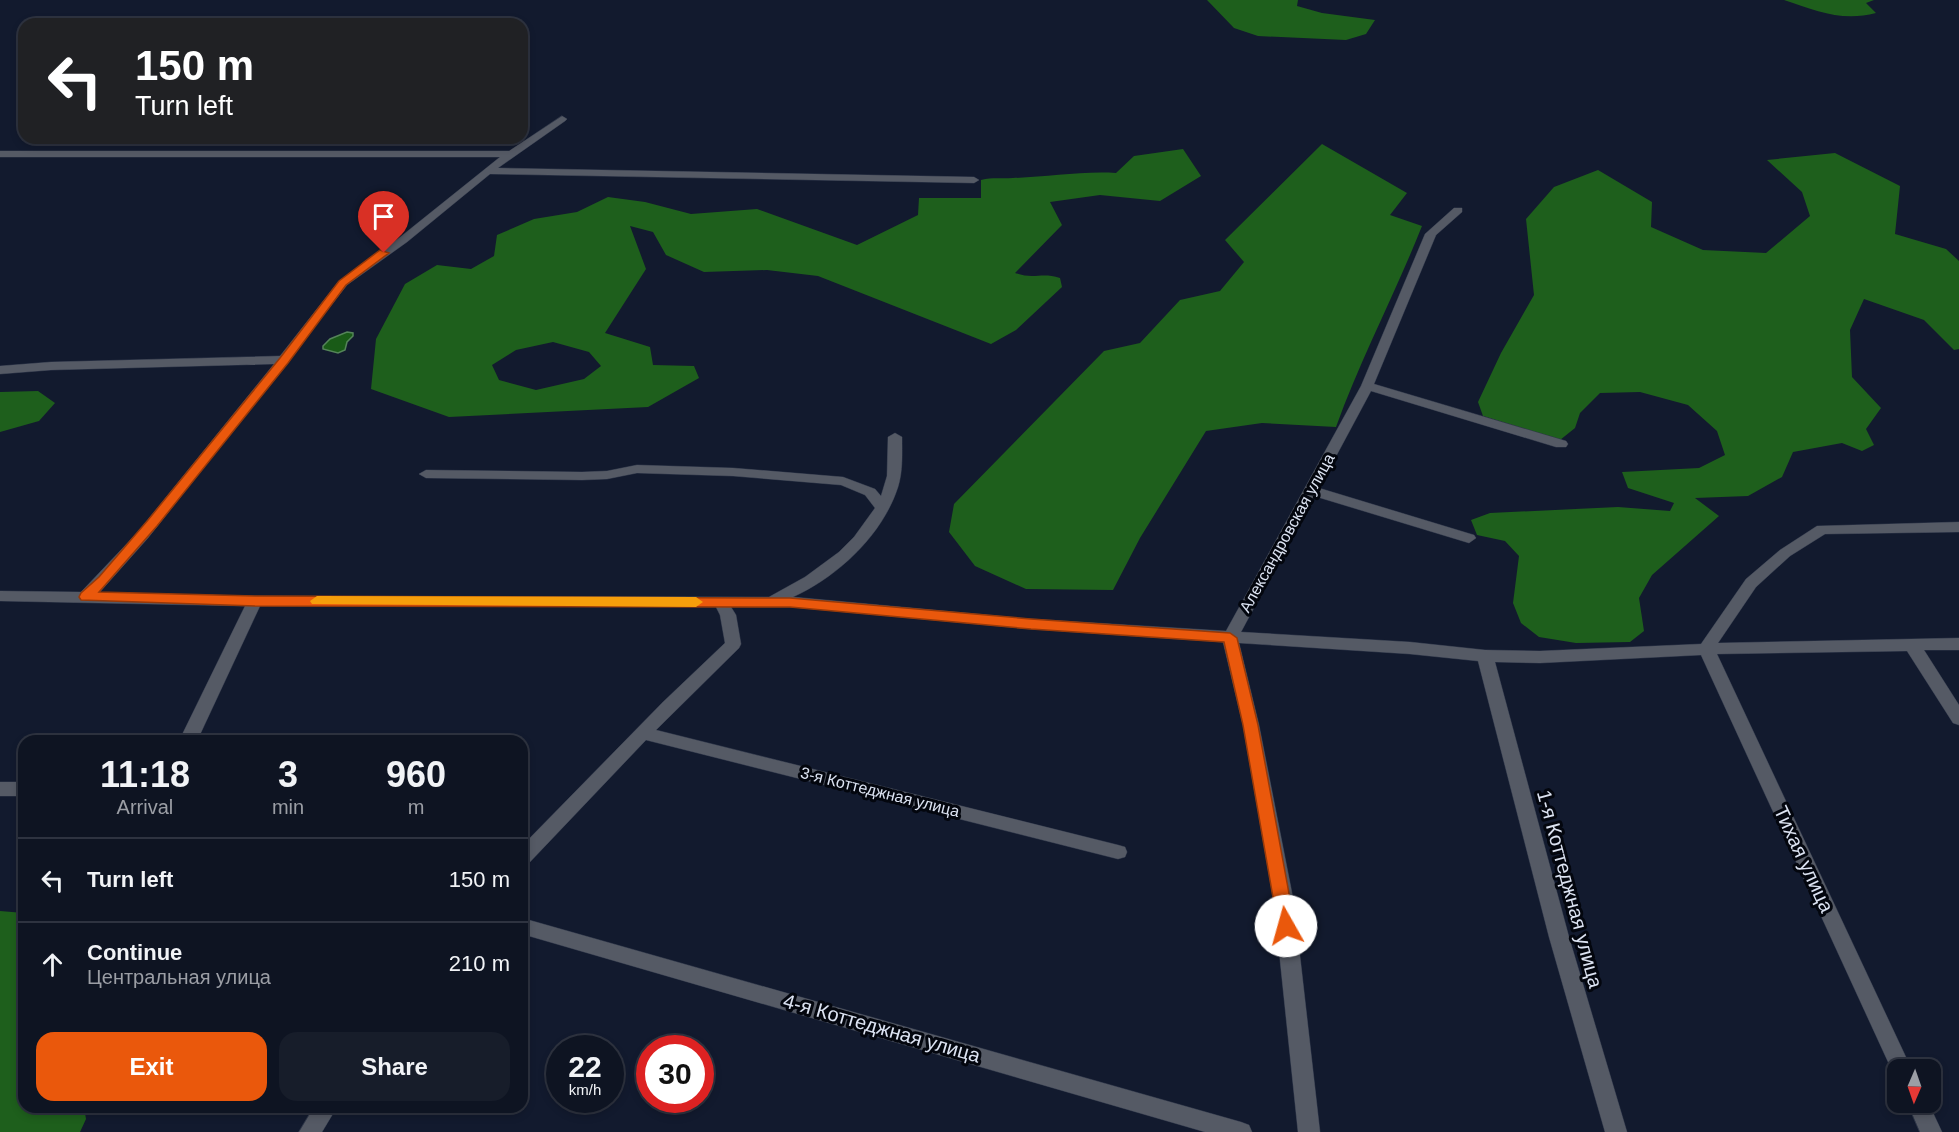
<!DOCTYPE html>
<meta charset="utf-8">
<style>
:root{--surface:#0e1422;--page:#171d2a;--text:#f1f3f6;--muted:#9b9ea5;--line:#2e3340;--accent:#ea580c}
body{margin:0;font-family:Helvetica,sans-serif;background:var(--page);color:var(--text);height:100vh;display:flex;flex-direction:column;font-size:22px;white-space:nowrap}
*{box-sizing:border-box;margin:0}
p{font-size:20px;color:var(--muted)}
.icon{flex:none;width:33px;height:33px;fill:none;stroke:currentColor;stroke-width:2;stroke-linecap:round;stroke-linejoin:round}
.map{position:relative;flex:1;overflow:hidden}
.details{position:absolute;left:18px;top:735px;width:510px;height:378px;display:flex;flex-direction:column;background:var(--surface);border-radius:18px;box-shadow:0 3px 9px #0003,0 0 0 2px var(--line)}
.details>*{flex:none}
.banner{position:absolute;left:18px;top:18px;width:510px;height:126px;border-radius:18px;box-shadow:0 3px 9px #0003,0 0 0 2px var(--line);background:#202124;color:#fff;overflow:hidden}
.needle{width:39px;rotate:182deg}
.controls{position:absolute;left:1887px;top:1059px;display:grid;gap:12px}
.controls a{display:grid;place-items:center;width:54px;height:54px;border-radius:12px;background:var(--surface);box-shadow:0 3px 9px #0003,0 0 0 2px var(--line);font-size:30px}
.speed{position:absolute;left:546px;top:1035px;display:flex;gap:12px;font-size:30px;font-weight:700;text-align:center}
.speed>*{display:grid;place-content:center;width:78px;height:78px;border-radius:50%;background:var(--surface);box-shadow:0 3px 9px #0003,0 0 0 2px var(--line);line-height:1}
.speed small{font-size:15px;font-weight:400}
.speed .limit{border:9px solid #d22;background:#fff;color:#111}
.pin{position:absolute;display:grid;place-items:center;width:51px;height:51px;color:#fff;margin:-62px -26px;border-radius:50% 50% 50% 0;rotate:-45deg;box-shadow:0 0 6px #0007}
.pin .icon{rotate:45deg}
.me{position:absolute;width:66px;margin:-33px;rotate:353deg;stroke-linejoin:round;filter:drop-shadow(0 0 4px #0008)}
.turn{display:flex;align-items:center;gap:21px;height:126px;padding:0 18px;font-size:27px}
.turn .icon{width:78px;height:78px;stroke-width:2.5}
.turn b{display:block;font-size:42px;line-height:51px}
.eta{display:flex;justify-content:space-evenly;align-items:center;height:102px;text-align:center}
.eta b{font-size:36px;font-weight:700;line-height:42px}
.action{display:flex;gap:12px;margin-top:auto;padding:12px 18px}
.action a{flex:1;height:69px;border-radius:18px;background:var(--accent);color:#fff;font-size:24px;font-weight:700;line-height:69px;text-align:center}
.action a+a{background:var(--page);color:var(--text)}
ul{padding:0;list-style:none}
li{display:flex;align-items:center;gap:18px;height:84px;padding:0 18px;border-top:2px solid var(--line)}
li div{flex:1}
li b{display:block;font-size:22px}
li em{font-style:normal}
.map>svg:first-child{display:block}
</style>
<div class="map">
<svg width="1959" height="1132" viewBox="0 0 1959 1132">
<rect width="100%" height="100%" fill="#121a2e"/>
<path fill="#1e5f1c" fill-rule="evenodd" d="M1207 0H1298L1297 6 1322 13 1375 20 1366 34 1346 40 1258 36 1234 28Z
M1784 0H1874L1866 3 1876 13C1842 22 1817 11 1784 0Z
M1322 144 1407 193 1390 215 1422 226C1395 294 1361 358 1336 427L1262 423 1206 431 1140 538 1113 590 1026 589 975 566 949 532 954 504 1104 351 1140 343 1180 300 1220 291 1244 262 1225 240Z
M1183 149 1201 176 1160 201 1100 195 1050 202 1062 225 1015 273C1034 280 1041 272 1060 278L1062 287 1016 330 991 344 818 276 767 270 704 272 666 255 653 232 630 226 646 269 605 333 650 347 653 365 694 366 699 378 648 407 449 417 371 389 376 339 405 284 437 265 471 269 494 256 497 235 534 219 577 212 608 197 645 202 691 214 757 209 857 245 918 215 919 198H981V180C993 177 1001 179 1013 178 1048 177 1081 171 1116 173L1134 156ZM553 342 589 352 601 366 584 379 536 390 499 380 492 365 516 350Z
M1835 153 1900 186 1895 234 1946 249 1959 261V349L1954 350 1924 320 1864 299 1850 330 1852 377 1881 408 1866 429 1874 445 1862 451 1842 443 1793 452 1782 477 1748 496 1695 498 1719 516 1652 575 1639 598 1644 631 1630 642 1576 643 1539 637 1521 623 1513 603 1519 556 1505 541 1477 535 1471 520 1490 513 1618 507 1670 511 1674 503 1628 488 1622 472 1699 468 1725 455 1717 431 1688 405 1640 392 1600 393 1580 413 1575 428 1560 440 1483 416 1478 402 1501 353 1534 295 1526 219 1554 187 1598 170 1652 202 1651 227 1703 250 1766 253 1810 216 1802 192 1767 160Z
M38 391 55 403 39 421 0 432V392Z
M0 911 24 913V1107H84L86 1119 80 1132H0Z"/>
<path fill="#195b17" stroke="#548459" stroke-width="1.5" d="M347 332 353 333V336L347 342 345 350 338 353 323 349V346L330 339Z"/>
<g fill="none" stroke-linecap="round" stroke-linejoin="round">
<defs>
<path id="street" d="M562 116 567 119 565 121 498 168 974 177 979 180 974 183 490 174 407 242 347 285 148 538 99 593 255 596 769 597 805 577 839 552 854 537 875 508 865 495 841 485 733 476 637 473 607 479 582 480 426 478 419 474 426 470 582 472 607 471 637 465 733 468 843 477 875 489 881 496 887 476 888 437 895 433 902 437C902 454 903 471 898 487 883 534 839 576 793 597L1031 619 1226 631 1361 386 1425 234 1454 208H1462V212L1436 235 1374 384 1566 441 1568 444 1566 447H1556L1371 391 1319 488 1474 535 1476 538 1469 543 1314 496 1241 632 1410 642 1485 650 1540 651 1701 644 1746 579 1780 550 1817 526 1959 522V532L1825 534 1790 556 1756 587 1718 643 1959 638V650H1924L1959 705V725L1953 723 1907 651 1717 654 1912 1070H1898V1078L1895 1077 1701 655 1540 663 1495 662 1569 937 1627 1132H1605L1549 937 1478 661 1410 654 1239 643 1259 725 1294 903 1320 1132H1298L1274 903 1243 725 1223 642 1031 629 791 607H731L736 615 741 644 739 648 656 730 1118 845 1125 847 1127 852 1125 857 1118 859 646 740 529 863 522 865V846L663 702 725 643 720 615 716 607 260 606 197 741H179L245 606 0 601V591L81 592 138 532 274 364 51 370 0 374V366L51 362 280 356 339 281 399 238 500 157H0V151H509Z
M0 782H24V796H0Z
M522 918 1241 1122 1249 1125 1252 1132H1205L522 934Z
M1907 1102H1928L1942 1132H1920Z
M314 1107H337L322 1132H299Z"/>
</defs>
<use href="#street" stroke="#2e3649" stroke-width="1"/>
<use href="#street" fill="#555a65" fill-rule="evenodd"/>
</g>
<path fill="#ea580c" stroke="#983908" stroke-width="1.5" d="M380 250 389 253 346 285 288 363 157 526 99 592 255 596 790 598 1031 619 1230 633 1237 638 1258 725 1295 926 1293 931 1286 933 1280 931 1278 926 1243 725 1224 642 1031 629 790 607 255 606 81 600 79 597 81 593 99 577 148 520 280 358 339 281Z"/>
<path fill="#f59e0b" d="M317 596 696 597 703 602 696 607 312 604 310 601Z"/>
<g text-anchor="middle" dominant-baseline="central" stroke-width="6" stroke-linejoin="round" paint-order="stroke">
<g font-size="16" fill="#dce3f2" stroke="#03060e">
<text transform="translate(1287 533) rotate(-61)">Александровская улица</text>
<text transform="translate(880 792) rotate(14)">3-я Коттеджная улица</text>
</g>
<g font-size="20" fill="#dce3f2" stroke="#03060e">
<text transform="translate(1804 859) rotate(65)">Тихая улица</text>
<text transform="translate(1570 889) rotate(75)">1-я Коттеджная улица</text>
<text transform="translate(882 1028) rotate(16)">4-я Коттеджная улица</text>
</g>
</g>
</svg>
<div class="controls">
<a><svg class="needle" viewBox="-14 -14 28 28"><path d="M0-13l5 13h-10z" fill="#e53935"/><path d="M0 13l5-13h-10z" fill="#9b9ea5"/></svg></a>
</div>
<div class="speed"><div>22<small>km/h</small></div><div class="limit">30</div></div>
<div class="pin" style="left:384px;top:253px;background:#d93025"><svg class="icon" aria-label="arrive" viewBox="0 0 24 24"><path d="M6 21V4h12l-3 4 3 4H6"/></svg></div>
<svg class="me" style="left:1286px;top:926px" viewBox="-20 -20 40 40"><circle r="19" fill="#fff"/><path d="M0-13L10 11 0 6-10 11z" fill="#ea580c"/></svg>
<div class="banner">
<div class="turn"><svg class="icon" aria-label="left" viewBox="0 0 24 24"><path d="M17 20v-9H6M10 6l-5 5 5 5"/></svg><div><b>150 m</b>Turn left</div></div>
</div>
<section class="details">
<div class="eta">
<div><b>11:18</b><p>Arrival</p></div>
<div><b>3</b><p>min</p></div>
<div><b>960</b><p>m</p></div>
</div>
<ul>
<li><svg class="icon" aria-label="left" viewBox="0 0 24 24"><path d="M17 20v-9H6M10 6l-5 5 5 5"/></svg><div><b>Turn left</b></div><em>150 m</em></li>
<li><svg class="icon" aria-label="ahead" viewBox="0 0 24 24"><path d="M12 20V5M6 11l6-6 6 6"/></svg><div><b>Continue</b><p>Центральная улица</p></div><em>210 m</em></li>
</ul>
<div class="action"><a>Exit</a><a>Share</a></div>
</section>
</div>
